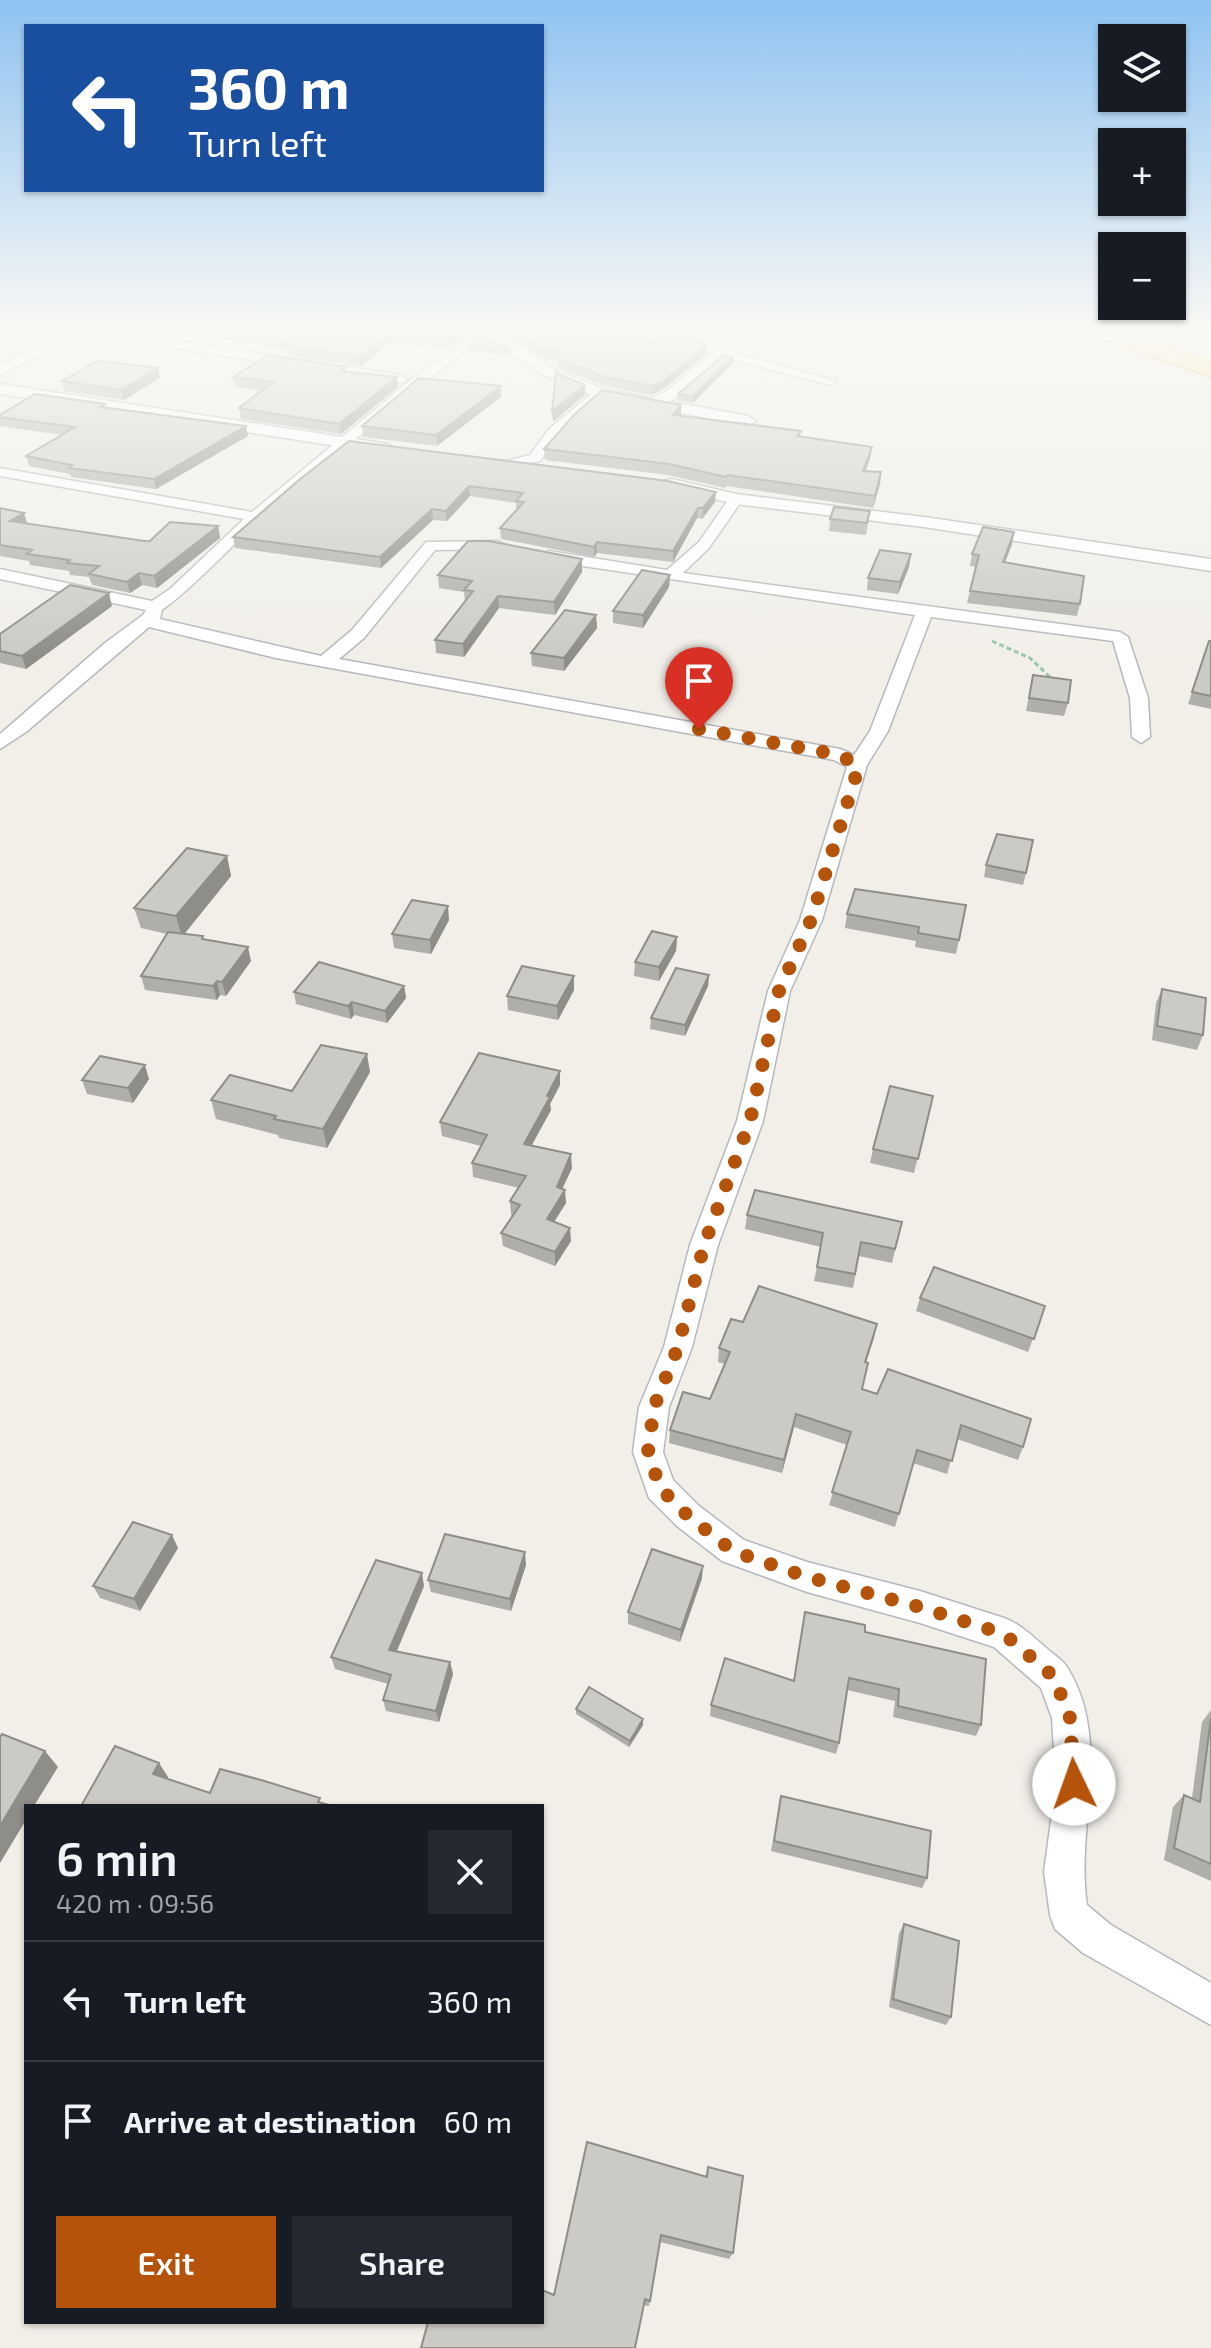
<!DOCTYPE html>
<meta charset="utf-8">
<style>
:root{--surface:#171b24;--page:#242831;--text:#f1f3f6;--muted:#9ea1a6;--line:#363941;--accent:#b45309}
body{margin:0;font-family:"Exo 2",sans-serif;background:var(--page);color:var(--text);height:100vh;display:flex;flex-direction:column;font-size:30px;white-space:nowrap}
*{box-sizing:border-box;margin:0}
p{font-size:26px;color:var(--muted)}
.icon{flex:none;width:44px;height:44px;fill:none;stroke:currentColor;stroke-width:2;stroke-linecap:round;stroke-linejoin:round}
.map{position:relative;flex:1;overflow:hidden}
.drawer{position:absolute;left:24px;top:1804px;width:520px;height:520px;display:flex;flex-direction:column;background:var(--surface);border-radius:0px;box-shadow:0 2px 6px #0004}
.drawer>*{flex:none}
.guide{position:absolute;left:24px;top:24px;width:520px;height:168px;border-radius:0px;box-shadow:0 2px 6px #0004;background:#1a4fa0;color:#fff;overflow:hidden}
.fabs{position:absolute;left:1098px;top:24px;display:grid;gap:16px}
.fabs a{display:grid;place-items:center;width:88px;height:88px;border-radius:0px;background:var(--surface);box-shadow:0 2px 6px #0004;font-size:40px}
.pin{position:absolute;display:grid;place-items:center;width:68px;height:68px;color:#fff;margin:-82px -34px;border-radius:50% 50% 50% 0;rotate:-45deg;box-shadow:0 0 8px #0007}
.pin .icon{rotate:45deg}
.me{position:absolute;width:88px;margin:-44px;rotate:357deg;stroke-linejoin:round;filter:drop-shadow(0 0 6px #0008)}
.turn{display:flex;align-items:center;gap:28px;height:168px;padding:0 32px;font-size:36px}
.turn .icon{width:104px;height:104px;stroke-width:2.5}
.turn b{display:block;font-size:56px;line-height:68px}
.round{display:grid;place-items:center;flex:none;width:84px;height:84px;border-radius:0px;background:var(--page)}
.summary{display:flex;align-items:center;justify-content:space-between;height:136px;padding:0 32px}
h1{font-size:48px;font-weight:600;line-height:60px}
.action{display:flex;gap:16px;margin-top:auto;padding:16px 32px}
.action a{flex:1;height:92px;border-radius:0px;background:var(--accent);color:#fff;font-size:32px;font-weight:600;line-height:92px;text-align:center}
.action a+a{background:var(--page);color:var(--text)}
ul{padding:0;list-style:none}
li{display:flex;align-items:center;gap:24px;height:120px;padding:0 32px;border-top:2px solid var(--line)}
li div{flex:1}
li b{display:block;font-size:30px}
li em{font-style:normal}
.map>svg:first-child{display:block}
</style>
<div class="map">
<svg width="1211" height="2348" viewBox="0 0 1211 2348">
<rect width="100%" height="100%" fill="#f1efe8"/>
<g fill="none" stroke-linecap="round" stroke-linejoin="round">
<defs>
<path id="minor" d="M67 329H96L401 375 407 379 401 383 77 333 74 337 0 375V366L65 333Z
M657 329H672L725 350 836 381 830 385 723 357C699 372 676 410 645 407V401L665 392 712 353Z
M482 330 486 331V335C409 393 335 455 262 519 228 548 199 583 162 610L160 619 321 656 352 630 426 542 498 541 506 546 503 549 435 550 364 638 339 659 840 749 854 755 870 731 915 615 549 561 541 556 549 551 667 570 699 542 731 496 736 495 743 499 709 548 683 573 1120 632 1128 637 1148 698 1150 737 1141 743 1132 737 1130 698 1113 641 931 617 888 731 867 765 822 920 790 991 763 1121 718 1245 692 1347 669 1407 663 1452 673 1480 699 1506 744 1540 807 1562 920 1591 1004 1618C1020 1624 1031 1635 1044 1646 1051 1653 1062 1659 1067 1667 1113 1741 1075 1826 1087 1905L1111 1925 1211 1983V2025L1083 1953 1055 1929 1050 1915 1044 1872 1056 1784 1052 1718 1041 1688 994 1647 920 1623 807 1592 722 1561 677 1526 649 1498 633 1452 639 1407 664 1347 690 1245 737 1121 768 991 800 920 847 767 834 760 276 658 149 627 26 732 0 749V734L105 643 143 615 146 610 0 579V569L152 601 170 589 244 519 0 476V468L252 512 413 378Z
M596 390 606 393 559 435 540 461 506 467V461L530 455 549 429Z"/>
<path id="tertiary" d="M459 329H479L510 339 555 370 604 389 748 416 756 421 748 426 594 396 545 376 500 345Z
M0 384 388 444 396 449 388 454 0 394Z
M672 479 736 494 924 517 1211 559V571L924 527 736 504 666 488 663 484 666 480Z"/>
<path id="trunk" d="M1083 329H1111L1211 363V376L1086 333Z"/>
</defs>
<use href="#minor" stroke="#b5b8bc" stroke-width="3"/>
<use href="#tertiary" stroke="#b5b8bc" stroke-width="3"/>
<use href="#trunk" stroke="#f9ab00" stroke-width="3"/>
<path stroke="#9cc7a9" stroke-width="3" stroke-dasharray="5 3" stroke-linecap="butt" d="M992 641 1030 658 1053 680"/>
<use href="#minor" fill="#fff" fill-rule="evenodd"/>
<use href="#tertiary" fill="#fff" fill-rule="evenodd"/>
<use href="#trunk" fill="#feeaa1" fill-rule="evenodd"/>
</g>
<path fill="#afaea9" d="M201 329H467V335L449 348 390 342 361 366 288 355 287 350 203 336Z
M487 329H615L651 343 706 354 663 389 651 395 605 386 558 368V361L545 359 512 337Z
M469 346 510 350V355L470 351Z
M733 363 693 403 677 400 678 394Z
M346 367 347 372 398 387 341 434 241 419 239 408 262 391 235 387 233 377Z
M158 368 160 378 124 400 64 391 62 381Z
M501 386V397L437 446 363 437 362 426Z
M106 408 246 426 248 436 156 489 71 477 70 474 29 466 26 456 62 435 0 426V415Z
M681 416 801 431 800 437 872 447 870 458 866 471 881 472 880 484 873 508 727 486 725 488 668 475 545 460 544 449Z
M349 441 715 502 702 519 697 518 673 562 597 553 594 557 501 539 500 528 516 511V503L470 496 447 521 433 520 381 568 235 548 233 537Z
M0 508 24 513 27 524 144 541H150L218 526 220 538 157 588 142 585 130 593 92 585 89 577 70 575 69 571 30 565 29 561 0 556Z
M870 511 866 535 829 531 830 519Z
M1012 544 1005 563 1080 604 1077 616 967 603 976 567 970 566 972 554Z
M582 559V572L555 615 499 608 464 657 436 653 435 640 465 601 464 592 439 588 438 575Z
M909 567 898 594 867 590 868 578Z
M670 575 669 587 643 628 613 623V611Z
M112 606 26 669 0 663V634Z
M596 615 597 628 564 671 532 666 531 653Z
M1209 641H1211V709L1188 704Z
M1033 675 1068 703 1064 716 1026 711Z
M227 856 231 876 184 934 203 936 204 939 251 961 226 996 220 995 217 1000 145 990 141 976 167 934 141 928 134 908Z
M986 865 1026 873 1023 885 984 877Z
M966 905 956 954 915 947 916 941 845 928 847 914Z
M449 920 431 954 394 948 392 934Z
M677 937 676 951 659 981 634 976 635 962Z
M709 975 708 986 685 1036 650 1029 651 1018Z
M574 976V990L558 1020 508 1010 507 996Z
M404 986 406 998 387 1023 354 1015 351 1019 296 1004 294 992Z
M1162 989 1203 1035 1197 1050 1152 1040 1156 1003Z
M370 1072 327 1148 279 1138 278 1135 216 1119 211 1100 292 1091Z
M149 1079 133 1103 87 1094 82 1080Z
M560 1085 550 1104 551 1110 532 1145 572 1168 562 1189 566 1203 554 1222 571 1241 555 1266 503 1246 501 1233 513 1216 511 1215 510 1201 519 1188 473 1177 472 1163 481 1146 442 1136 440 1122Z
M933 1096 914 1173 870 1163 873 1149Z
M747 1215 902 1222 892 1263 859 1256 853 1288 814 1281 821 1247 745 1229Z
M920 1298 1045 1306 1028 1352 916 1311Z
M743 1322 877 1324 866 1362 862 1389 1023 1447 1018 1460 957 1439 947 1474 913 1463 895 1527 829 1505 847 1445 794 1427 782 1473 669 1443 670 1430 710 1399 725 1364 718 1362 719 1348Z
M178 1548 140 1611 100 1598 93 1586Z
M526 1565 511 1611 431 1592 428 1580Z
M702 1578 680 1642 628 1624V1612Z
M424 1586 397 1651 450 1662 453 1674 439 1722 386 1711 383 1700 388 1684 335 1669 331 1657Z
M805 1612 865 1632 981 1725 976 1736 893 1717 895 1701 847 1690 839 1743 836 1754 710 1716 711 1705 794 1681Z
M576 1709 643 1719V1725L629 1747 576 1714Z
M1211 1710V1881L1164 1860 1173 1807 1184 1795 1192 1798 1202 1722Z
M781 1796 927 1878 922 1888 771 1851Z
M904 1924 951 2017 946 2025 889 2007 899 1933Z
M708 2167 733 2253 729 2259 660 2242 649 2306 554 2295 705 2177Z"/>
<path fill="#8f8d8a" d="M464 329H467V335L449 348 448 340Z
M390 334V342L361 366 360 357Z
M707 345 706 354 663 389 651 395 652 386Z
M733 357V363L693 403V397Z
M158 368 160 378 124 400 121 390Z
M397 377 398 387 341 434 339 424Z
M585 385V395L553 422 552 411Z
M501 386V397L437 446 436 435Z
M681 405V416L673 415Z
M246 426 248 436 156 489 154 479Z
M872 447 870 458 861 482 863 471Z
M881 472 880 484 873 508 875 496Z
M469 486 470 496 447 521 446 511Z
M716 492 715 502 702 519 703 508Z
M698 508 697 518 673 562V551Z
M432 509 433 520 381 568 380 557Z
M24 513 27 524 10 521Z
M218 526 220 538 157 588 154 576Z
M1014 532 1012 544 1000 574 1003 562Z
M597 542V553L594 557V547Z
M911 554 909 567 898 594 900 582Z
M582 559V572L555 615 554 602Z
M139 573 142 585 130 593 127 582Z
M670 575 669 587 643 628V615Z
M109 593 112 606 26 669 22 656Z
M498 596 499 608 464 657 463 644Z
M596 615 597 628 564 671V658Z
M227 856 231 876 182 937 176 916Z
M448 906 449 920 431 954 430 940Z
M677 937 676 951 659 981V967Z
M248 947 251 961 226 996 222 982Z
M709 975 708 986 685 1036V1025Z
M574 976V990L558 1020 557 1006Z
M217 981 220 995 217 1000 213 986Z
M404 986 406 998 387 1023 385 1011Z
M352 1002 354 1015 351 1019 348 1006Z
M367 1054 370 1072 327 1148 323 1129Z
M145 1065 149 1079 133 1103 128 1088Z
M560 1071V1085L550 1104 551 1110 525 1157 524 1144Z
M571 1154 572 1168 557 1200V1187Z
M565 1190 566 1203 547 1233V1219Z
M570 1228 571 1241 555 1266V1252Z
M877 1324 874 1338 862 1375 865 1362Z
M796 1414 794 1427 782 1473 784 1460Z
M172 1535 178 1548 140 1611 134 1599Z
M525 1552 526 1565 511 1611 510 1599Z
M703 1566 702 1578 680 1642 681 1630Z
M422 1573 424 1586 392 1662 389 1650Z
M450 1662 453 1674 439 1722 436 1711Z
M643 1719V1725L629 1747 630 1741Z
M45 1751 58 1767 34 1806H26V1820L0 1863V1826Z
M159 1763 168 1777 162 1788 153 1774Z"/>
<path fill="#cccac5" stroke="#8f8d8a" stroke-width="2" d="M206 329H464L448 340 390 334 360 357 287 346 292 343Z
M512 329H615L651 343 669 334 707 345 664 381 652 386 605 377 558 359 559 352 544 351Z
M482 336 510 350 469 346Z
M269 355 346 367 341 371 397 377 339 424 239 408 273 382 233 377Z
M724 355 733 357 693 397 678 394Z
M97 361 158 368 121 390 62 381Z
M556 373 585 385 552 411Z
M419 378 501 386 436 435 362 426Z
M602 390 681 405 673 415 801 431 797 436 872 447 863 471 881 472 875 496 728 475 726 477 669 464 544 449 574 415Z
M35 394 105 404 101 407 246 426 154 479 69 468 72 465 26 456 75 427 0 417V415Z
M349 441 668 481 716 492 703 508H698L673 551 597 542 594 547 500 528 524 502 516 501 523 493 469 486 446 511 432 509 380 557 233 537 299 480Z
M834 507 870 511 867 523 830 519Z
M0 508 24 513 10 521 144 541H150L170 522 218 526 154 576 139 573 127 582 89 574 99 566 67 563 70 560 27 554 32 550 0 545Z
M983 527 1014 532 1003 562 1084 576 1080 604 970 591 979 555 972 554Z
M468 541H489L582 559 554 602 498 596 463 644 435 640 473 591 464 590 472 581 438 575Z
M880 550 911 554 900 582 868 578Z
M642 570 670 575 643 615 613 611Z
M70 585 109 593 22 656 0 651V634Z
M565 610 596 615 564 658 531 653Z
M1209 641H1211V696L1192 692Z
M1033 675 1071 680 1068 703 1029 698Z
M997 834 1033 840 1026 873 986 865Z
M187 848 227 856 176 916 134 908Z
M855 889 966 905 959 940 918 933 919 927 847 914Z
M412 900 448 906 430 940 392 934Z
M652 931 677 937 659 967 635 962Z
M168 932 203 936 202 939 248 947 222 982 217 981 213 986 141 976Z
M319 962 404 986 385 1011 352 1002 348 1006 294 992Z
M522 966 574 976 557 1006 507 996Z
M676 968 709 975 685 1025 651 1018Z
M1162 989 1206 998 1203 1035 1157 1026Z
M321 1045 367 1054 323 1129 274 1119 276 1116 211 1100 230 1075 292 1091Z
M479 1053 560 1071 547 1096 550 1097 524 1144 571 1154 557 1187 565 1190 547 1219 570 1228 555 1252 501 1233 520 1205 510 1201 526 1176 472 1163 487 1135 440 1122Z
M100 1056 145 1065 128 1088 82 1080Z
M890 1086 933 1096 918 1159 873 1149Z
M755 1190 902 1222 895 1249 861 1242 855 1274 817 1267 823 1233 747 1215Z
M934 1267 1045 1306 1034 1339 920 1298Z
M759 1286 877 1324 865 1362 868 1363 862 1389 877 1394 888 1369 1031 1419 1023 1447 961 1425 952 1461 917 1450 899 1514 832 1492 851 1432 796 1414 784 1460 670 1430 683 1392 710 1399 730 1352 719 1348 731 1319 743 1322Z
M133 1522 172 1535 134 1599 93 1586Z
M445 1534 525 1552 510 1599 428 1580Z
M652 1549 703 1566 681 1630 628 1612Z
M376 1560 422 1573 389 1650 450 1662 436 1711 383 1700 391 1675 331 1657Z
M805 1612 865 1625V1632L986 1659 981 1725 898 1706 899 1689 849 1678 839 1743 711 1705 725 1658 794 1681Z
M589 1687 643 1719 630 1741 576 1709Z
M1211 1718V1864L1174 1848 1184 1795 1200 1802Z
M2 1734 45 1751 0 1826V1737Z
M115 1746 159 1763 153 1774 210 1793 220 1769 261 1780 320 1798 318 1802 333 1806H81Z
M781 1796 931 1831 927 1878 774 1841Z
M904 1924 959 1941 951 2017 893 1999Z
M587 2142 707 2177 708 2167 743 2176 733 2253 661 2235 650 2301 645 2299 635 2348H421L428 2322H542V2290L554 2295Z"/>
<linearGradient id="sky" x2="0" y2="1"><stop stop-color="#8fc3f1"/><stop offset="0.5" stop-color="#f9f8f5"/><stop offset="1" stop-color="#f9f8f5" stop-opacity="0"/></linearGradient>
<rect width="1211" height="657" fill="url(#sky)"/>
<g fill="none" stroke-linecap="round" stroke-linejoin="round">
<path stroke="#b45309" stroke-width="14" stroke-dasharray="0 25.2" d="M699 729 840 755 857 765V772L811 920 779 991 750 1121 704 1245 678 1347 654 1407 648 1452 660 1488 688 1516 733 1551 807 1577 920 1607 1004 1634 1054 1677 1070 1718 1074 1784"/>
</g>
</svg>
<div class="fabs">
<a><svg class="icon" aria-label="layers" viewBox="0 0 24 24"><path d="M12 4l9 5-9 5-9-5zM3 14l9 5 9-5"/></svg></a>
<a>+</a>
<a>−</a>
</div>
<div class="pin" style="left:699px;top:729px;background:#d93025"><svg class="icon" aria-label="arrive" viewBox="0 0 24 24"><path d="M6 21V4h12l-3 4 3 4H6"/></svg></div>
<svg class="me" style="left:1074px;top:1784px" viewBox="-20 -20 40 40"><circle r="19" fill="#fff"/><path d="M0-13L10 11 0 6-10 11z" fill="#b45309"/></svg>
<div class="guide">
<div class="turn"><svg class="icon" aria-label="left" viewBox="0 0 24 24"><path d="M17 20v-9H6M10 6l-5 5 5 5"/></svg><div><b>360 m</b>Turn left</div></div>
</div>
<section class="drawer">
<div class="summary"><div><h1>6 min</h1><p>420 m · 09:56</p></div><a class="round"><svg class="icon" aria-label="close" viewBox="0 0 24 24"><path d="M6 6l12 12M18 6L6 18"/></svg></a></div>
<ul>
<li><svg class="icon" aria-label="left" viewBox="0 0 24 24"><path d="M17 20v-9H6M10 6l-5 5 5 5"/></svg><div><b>Turn left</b></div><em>360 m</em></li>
<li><svg class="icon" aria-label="arrive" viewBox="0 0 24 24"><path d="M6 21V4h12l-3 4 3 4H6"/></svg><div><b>Arrive at destination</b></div><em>60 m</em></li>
</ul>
<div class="action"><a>Exit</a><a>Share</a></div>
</section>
</div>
